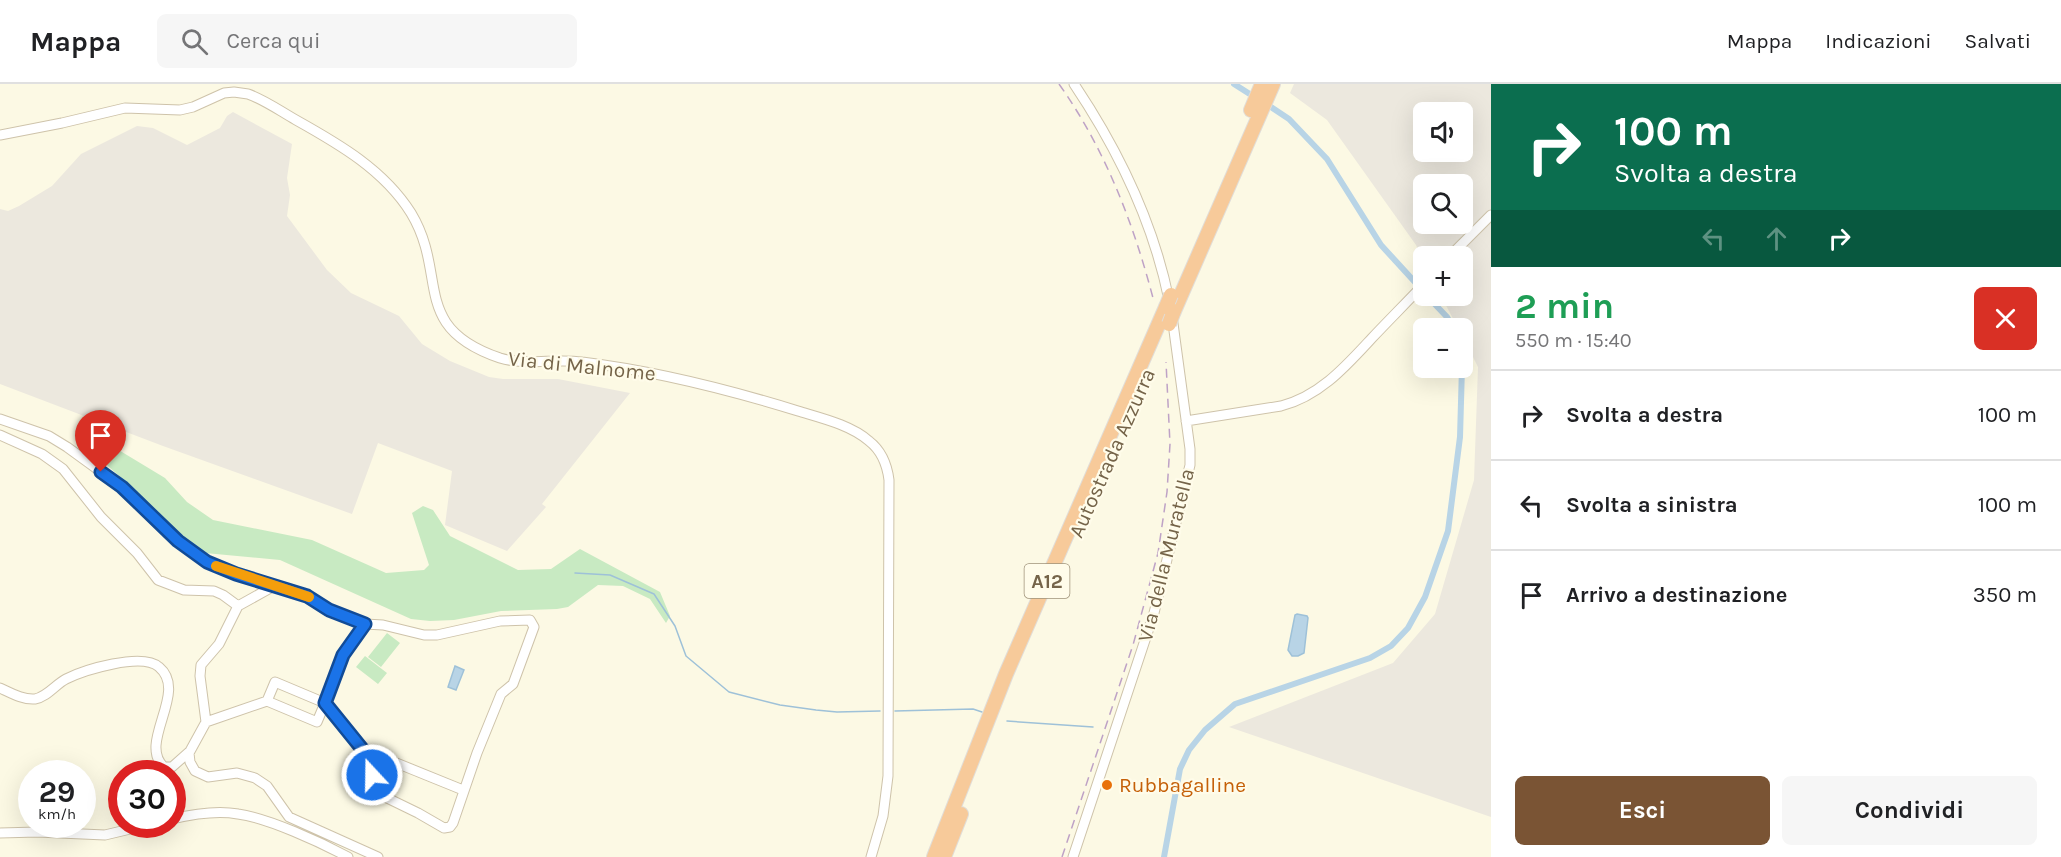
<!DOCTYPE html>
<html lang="it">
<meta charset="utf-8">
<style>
:root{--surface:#fff;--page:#f6f6f6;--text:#202124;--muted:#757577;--line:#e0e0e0;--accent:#7a5434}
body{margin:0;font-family:Karla,sans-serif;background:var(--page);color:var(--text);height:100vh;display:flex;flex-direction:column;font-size:22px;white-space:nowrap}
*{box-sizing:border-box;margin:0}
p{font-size:20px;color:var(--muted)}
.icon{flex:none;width:33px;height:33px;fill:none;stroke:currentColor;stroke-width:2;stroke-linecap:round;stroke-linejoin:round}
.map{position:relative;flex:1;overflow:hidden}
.side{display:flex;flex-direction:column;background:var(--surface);width:570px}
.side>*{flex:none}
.hud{background:#0b6e4f;color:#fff;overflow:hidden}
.tools{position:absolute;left:1413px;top:18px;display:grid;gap:12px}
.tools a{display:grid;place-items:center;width:60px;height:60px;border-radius:9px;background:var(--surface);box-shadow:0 6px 24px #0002;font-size:30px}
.speed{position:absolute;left:18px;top:676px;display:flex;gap:12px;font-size:30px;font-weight:700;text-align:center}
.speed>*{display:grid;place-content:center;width:78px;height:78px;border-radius:50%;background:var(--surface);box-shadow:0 6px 24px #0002;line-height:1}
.speed small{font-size:15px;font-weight:400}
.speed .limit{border:9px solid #d22;background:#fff;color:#111}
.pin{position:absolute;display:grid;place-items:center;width:51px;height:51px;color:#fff;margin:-62px -26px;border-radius:50% 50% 50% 0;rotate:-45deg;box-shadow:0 0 6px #0007}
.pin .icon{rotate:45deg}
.me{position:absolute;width:66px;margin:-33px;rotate:339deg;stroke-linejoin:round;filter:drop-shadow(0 0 4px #0008)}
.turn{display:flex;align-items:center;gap:21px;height:126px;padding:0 24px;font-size:27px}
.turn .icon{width:78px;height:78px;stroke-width:2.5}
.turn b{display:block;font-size:42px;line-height:51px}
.lanes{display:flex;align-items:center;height:57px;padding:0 24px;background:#0003;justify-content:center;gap:30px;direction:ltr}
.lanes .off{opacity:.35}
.round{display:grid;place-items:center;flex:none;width:63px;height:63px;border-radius:9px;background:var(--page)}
.headline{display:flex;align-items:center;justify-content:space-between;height:102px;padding:0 24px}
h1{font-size:36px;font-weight:700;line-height:45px;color:#1e9e55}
.primary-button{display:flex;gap:12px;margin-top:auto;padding:12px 24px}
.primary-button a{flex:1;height:69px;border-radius:9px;background:var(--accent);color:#fff;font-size:24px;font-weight:700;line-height:69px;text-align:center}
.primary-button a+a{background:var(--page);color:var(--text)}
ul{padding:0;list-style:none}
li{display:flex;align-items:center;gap:18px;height:90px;padding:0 24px;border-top:2px solid var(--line)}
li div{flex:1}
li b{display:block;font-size:22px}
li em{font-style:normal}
header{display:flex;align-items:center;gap:36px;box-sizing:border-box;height:84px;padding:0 30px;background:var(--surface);border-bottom:2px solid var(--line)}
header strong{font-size:28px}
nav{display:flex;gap:33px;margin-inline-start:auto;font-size:21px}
.search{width:420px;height:54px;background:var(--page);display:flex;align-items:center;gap:15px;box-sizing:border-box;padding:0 21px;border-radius:9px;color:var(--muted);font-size:22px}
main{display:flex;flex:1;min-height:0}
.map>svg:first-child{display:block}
</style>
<header>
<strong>Mappa</strong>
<div class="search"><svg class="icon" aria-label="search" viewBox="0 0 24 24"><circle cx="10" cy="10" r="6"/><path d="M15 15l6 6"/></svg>Cerca qui</div>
<nav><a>Mappa</a><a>Indicazioni</a><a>Salvati</a></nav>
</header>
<main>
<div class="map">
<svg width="1491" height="773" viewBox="0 0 1491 773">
<rect width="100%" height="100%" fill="#fcf9e4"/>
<path fill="#ece8de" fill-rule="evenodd" d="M1294 0H1491V733L1229 643 1393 579 1435 530 1474 396 1478 283 1463 253 1462 244H1458L1441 212H1462V172H1424L1423 176 1416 161 1327 36 1290 9ZM1424 28H1462V68H1424ZM1424 100H1462V140H1424Z
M233 28 292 60 287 94 290 111 287 132 327 186 351 209 399 232 422 260 450 277 489 293 503 295H558L630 309 542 420 546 423 507 467 445 441 452 387 378 359 352 430 163 362 0 300V125L8 127 19 122 52 102 81 70 137 42 153 44 187 61 220 44 227 32Z"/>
<path fill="#c8eac2" d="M104 362 117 365 165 394 187 418 213 436 312 456 386 489 424 486 429 481 412 429 423 422 433 426 450 452 518 486 551 485 580 465 660 508 670 532 666 539 650 515 623 502 598 501 568 523 557 525 501 527 454 536 430 537 411 535 280 476 205 469 168 442 137 408 99 374 95 367Z
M387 549 400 559 381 583 368 573Z
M365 572 387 589 378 600 356 583Z"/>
<path fill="#b8d4e6" stroke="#9ec1d8" stroke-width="1.5" d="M1297 530 1307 532 1308 534 1304 569 1298 572H1292L1288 566 1295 531Z
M455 582 464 586 456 606 448 603Z"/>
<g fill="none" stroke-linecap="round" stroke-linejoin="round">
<path stroke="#9ec1d8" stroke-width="1.5" d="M575 489 610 491 654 510 675 542 686 572 729 608 780 621 816 626 837 628 880 627
M895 627 973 625 982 628
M1007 637 1093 643"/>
<path stroke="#b8d4e6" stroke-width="6" d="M1234 0 1256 14
M1265 19 1289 35 1327 75 1381 161 1424 208
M1427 212 1447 233 1453 244
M1164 773 1180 685 1189 666 1205 646 1235 620 1370 574 1391 562 1408 544 1425 513 1448 447 1460 353 1462 283"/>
<defs>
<path id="minor" d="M1074 0C1119 67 1153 137 1169 216
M0 51 62 39 125 24 180 26 193 23 224 9 234 8 248 10C265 16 280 27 296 36 339 60 384 86 411 129 449 192 409 243 500 274 526 282 555 274 582 278 656 287 727 305 798 327 821 334 851 341 869 357 882 367 887 380 889 396L888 692 883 732 871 773
M1450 172 1491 131
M0 335 49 352 67 363 122 403 153 435 198 473 236 490 274 502
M1186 337 1281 322C1320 312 1346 282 1372 254 1389 236 1407 218 1424 200
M0 351 42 370 63 385 101 433 137 469 158 496 184 506 214 507 223 511 238 522
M365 540 343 571 325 619 363 666 375 699 381 711 418 729 444 744 450 743 453 739 477 669 501 610 513 600 534 543 530 536 500 537 437 551H424L383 541 365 540 332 527 307 512 274 502 238 522 219 560 201 581 200 592 206 638 189 669 190 678 195 687 208 693 237 689 255 694 267 702 289 733 378 773
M275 598 325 619 317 638 267 617Z
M0 604C11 609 23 616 35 615 47 613 56 600 66 595 84 586 142 568 159 583 189 608 137 659 164 683H172L190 667
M206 638 267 617
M389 676 463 706
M172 735C193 730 217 726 238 730 268 734 320 758 348 773
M0 749 37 748 105 751 147 741
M1073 773 1154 529 1190 381V365L1172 232"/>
<path id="highway" d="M1251 26 1262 0
M1174 227 1273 0
M934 773 1006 590 1166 223
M944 773 961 730"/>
</defs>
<use href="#minor" stroke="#cec3aa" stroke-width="11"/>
<use href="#highway" stroke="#e1ddd7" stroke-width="16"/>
<use href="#minor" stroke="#fff" stroke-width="9"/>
<use href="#highway" stroke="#f7ca9a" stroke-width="14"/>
<path stroke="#bea2c6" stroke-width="1.5" stroke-dasharray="9 6" stroke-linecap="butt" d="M1059 0C1105 65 1133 138 1153 214
M1062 773 1133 561 1158 469 1167 408 1170 360 1166 278"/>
<defs>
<path id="highway-bridge" d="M1166 223 1171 211
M1169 240 1174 227"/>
</defs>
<use href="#highway-bridge" stroke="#e1ddd7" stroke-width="16" stroke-linecap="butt"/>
<use href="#highway-bridge" stroke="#f7ca9a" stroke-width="14"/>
</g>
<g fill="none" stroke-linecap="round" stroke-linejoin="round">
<defs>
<path id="route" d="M101 388 122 403 178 457 207 478 236 490 307 512 329 526 365 540 343 571 325 619 363 666 372 691"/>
</defs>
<use href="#route" stroke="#114b97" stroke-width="15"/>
<use href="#route" stroke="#1a73e8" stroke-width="10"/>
<path stroke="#f59e0b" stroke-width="10" d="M216 482 309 513"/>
</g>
<circle fill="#e8710a" stroke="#fffcea" stroke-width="2" cx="1107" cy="701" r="6"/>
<g text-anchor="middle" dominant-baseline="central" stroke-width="4.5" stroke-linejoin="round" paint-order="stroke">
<rect fill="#fffcea" stroke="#9e9279" stroke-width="1.5" x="1024.5" y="480" width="45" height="34" rx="4.5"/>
<g font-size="20" font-weight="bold" fill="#756449">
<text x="1047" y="497">A12</text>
</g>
<g font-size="21" fill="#756449" stroke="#fffcea">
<text transform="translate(582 282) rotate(6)">Via di Malnome</text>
<text transform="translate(1112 369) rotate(-66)">Autostrada Azzurra</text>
<text transform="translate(1166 471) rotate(-76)">Via della Muratella</text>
</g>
<g font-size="21" fill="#c56008" stroke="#fffcea" text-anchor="start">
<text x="1119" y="701">Rubbagalline</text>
</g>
</g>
</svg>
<div class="tools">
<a><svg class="icon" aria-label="sound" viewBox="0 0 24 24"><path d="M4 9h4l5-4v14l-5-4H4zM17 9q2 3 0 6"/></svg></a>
<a><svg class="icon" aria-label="search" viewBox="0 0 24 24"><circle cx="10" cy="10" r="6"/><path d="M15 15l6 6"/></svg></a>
<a>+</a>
<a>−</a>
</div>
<div class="speed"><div>29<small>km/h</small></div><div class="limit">30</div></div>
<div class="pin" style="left:101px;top:388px;background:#d93025"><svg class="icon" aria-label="arrive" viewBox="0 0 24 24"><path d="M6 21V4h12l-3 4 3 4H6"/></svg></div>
<svg class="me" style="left:372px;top:691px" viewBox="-20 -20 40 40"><circle r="17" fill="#1a73e8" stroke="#fff" stroke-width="3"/><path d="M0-11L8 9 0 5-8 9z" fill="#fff"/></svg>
</div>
<section class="side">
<div class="hud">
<div class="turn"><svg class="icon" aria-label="right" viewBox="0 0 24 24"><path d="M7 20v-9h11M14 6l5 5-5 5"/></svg><div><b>100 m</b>Svolta a destra</div></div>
<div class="lanes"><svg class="icon off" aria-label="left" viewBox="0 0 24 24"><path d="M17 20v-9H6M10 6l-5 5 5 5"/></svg><svg class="icon off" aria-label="ahead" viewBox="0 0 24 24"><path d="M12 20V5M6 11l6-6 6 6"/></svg><svg class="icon" aria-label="right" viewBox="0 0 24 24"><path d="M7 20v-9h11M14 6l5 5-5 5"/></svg></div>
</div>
<div class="headline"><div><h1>2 min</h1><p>550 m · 15:40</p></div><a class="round" style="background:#d93025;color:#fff"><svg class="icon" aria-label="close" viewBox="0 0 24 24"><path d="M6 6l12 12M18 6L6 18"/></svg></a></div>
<ul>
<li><svg class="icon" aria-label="right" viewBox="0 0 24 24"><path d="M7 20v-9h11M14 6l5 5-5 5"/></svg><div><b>Svolta a destra</b></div><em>100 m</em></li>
<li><svg class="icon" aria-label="left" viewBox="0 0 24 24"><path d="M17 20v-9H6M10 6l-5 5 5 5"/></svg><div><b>Svolta a sinistra</b></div><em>100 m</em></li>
<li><svg class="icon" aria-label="arrive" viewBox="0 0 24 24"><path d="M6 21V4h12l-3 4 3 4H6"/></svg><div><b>Arrivo a destinazione</b></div><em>350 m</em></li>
</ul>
<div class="primary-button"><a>Esci</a><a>Condividi</a></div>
</section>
</main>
